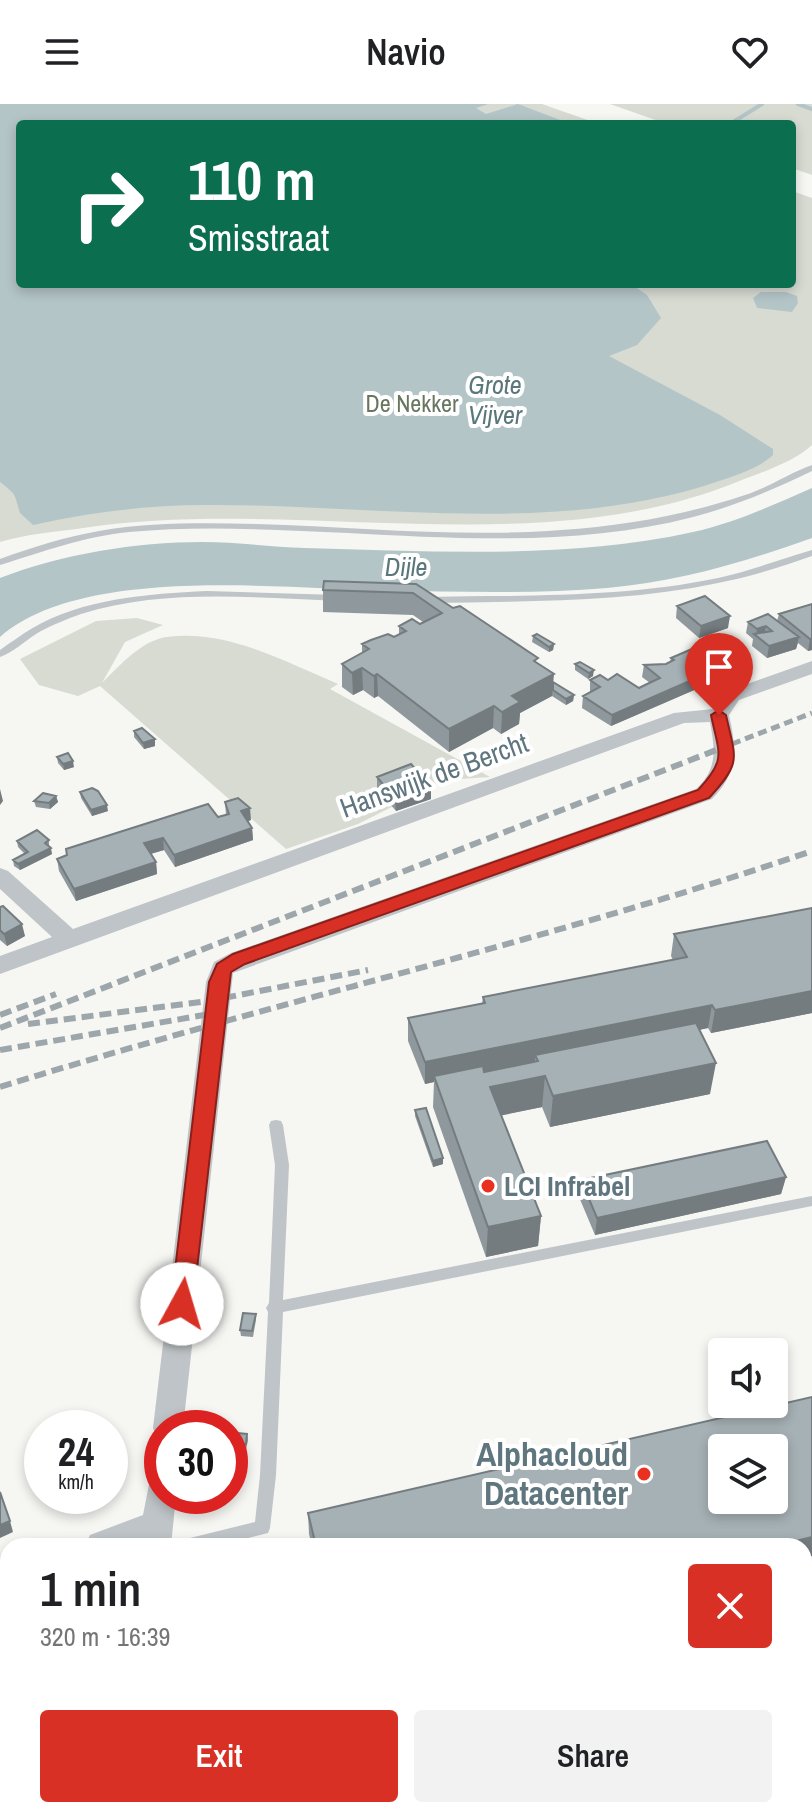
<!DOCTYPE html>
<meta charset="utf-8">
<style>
:root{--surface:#fff;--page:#f2f2f2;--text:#202124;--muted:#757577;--accent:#d93025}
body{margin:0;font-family:"Archivo Narrow",sans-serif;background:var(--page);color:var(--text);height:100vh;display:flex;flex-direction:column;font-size:30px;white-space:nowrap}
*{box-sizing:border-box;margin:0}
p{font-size:26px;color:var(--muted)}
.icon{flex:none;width:44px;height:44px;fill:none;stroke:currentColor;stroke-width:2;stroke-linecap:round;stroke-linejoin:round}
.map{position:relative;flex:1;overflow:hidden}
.side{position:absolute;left:0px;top:1434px;width:812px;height:280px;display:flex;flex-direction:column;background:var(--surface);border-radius:24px 24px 0 0;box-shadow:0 4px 12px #0003}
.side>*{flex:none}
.guide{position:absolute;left:16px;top:16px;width:780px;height:168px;border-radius:8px;box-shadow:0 4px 12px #0003;background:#0b6e4f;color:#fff;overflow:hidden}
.buttons{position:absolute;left:708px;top:1234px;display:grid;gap:16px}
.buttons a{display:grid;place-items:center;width:80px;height:80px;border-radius:8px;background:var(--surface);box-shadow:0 4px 12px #0003;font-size:40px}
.speed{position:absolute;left:24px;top:1306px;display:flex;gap:16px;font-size:40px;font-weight:700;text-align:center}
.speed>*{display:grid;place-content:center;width:104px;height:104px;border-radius:50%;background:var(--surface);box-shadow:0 4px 12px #0003;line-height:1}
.speed small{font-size:20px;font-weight:400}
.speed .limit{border:12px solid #d22;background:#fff;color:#111}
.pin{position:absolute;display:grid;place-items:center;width:68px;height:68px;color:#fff;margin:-82px -34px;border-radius:50% 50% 50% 0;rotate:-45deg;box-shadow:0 0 8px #0007}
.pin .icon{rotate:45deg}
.me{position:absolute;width:88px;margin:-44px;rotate:6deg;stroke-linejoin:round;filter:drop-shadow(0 0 6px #0008)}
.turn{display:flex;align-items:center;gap:28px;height:168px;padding:0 40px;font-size:36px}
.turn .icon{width:104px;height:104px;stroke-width:2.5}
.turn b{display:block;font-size:56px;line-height:68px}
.round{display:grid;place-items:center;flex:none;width:84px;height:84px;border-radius:8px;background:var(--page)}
.head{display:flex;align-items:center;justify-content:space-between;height:136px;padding:0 40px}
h1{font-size:48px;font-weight:600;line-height:60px}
.cta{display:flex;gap:16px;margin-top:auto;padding:16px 40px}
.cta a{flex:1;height:92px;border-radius:8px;background:var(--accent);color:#fff;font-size:32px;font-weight:600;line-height:92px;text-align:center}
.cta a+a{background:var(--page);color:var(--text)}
header{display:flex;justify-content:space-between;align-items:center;height:104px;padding:0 40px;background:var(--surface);font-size:36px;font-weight:600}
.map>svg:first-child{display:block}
</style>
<header><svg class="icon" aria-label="menu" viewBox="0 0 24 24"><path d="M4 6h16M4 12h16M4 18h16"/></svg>Navio<svg class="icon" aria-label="heart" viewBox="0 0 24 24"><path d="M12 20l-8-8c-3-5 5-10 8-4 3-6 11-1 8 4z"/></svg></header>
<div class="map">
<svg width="812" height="1714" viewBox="0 0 812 1714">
<rect width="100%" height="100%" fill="#f6f6f3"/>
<path fill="#d7dbd2" d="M0 0H542L599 20H20V180H792V87L812 94V341C792 359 762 368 737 378 533 460 296 392 83 424 55 428 27 430 0 438Z
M610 0H812V71L792 64V20H667Z
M137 514 163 521 125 538 102 579C119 562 142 536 167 533 227 525 285 558 338 580L330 585 490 673 445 676 358 720 286 745 100 582 78 592 39 581 20 555 96 517Z"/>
<path fill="#b4c5c7" d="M0 0H488L476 4 486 10 518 0 560 16 555 20H20V180H631L647 191 661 214 637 241 609 252 720 311 773 345V351C759 364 737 371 719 377 556 433 376 400 207 401 148 401 90 408 33 421L20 409C14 390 18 392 0 378Z
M761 188H786L797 192 798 199 792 208 757 204 753 194Z
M812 384V434C745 458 678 478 607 484 534 490 457 488 383 486 279 485 83 461 0 533V474C62 450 136 438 202 438 237 438 271 443 305 444 433 447 566 456 693 428 734 419 773 401 812 384Z"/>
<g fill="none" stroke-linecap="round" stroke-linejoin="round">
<path stroke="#b4c5c7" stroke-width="4" d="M798 0 812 5
M730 20 762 0"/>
<path fill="#bec4c7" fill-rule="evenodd" d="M812 361V367C773 386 735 402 693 413 582 442 462 435 348 429 276 426 202 421 129 428 82 433 45 447 0 461V455C33 443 65 433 99 427 151 418 205 419 257 420 358 423 460 434 561 426 624 422 685 411 745 391 768 384 789 369 812 361Z
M812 446V452C781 463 750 473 718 479 623 499 523 497 426 499L421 496 426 493C523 491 623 494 718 474 750 467 781 455 812 446Z
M207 487 339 491 344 494 339 497C254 494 164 484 81 510 67 515 49 522 36 530 24 538 13 548 0 553V546C10 539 21 531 31 525 83 494 148 490 207 487Z
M276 1016 281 1017 283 1021 289 1061 283 1196 812 1092V1102L283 1208 276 1371 270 1424 268 1429 217 1442H178L180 1437 186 1435 255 1418 260 1371 268 1208 266 1204 269 1199 275 1061 269 1021 271 1017Z"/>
<path fill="#bec4c7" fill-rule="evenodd" d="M812 557V570L739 596 729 611C737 645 738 669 712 695L233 869 183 1324H162V1335L157 1334 153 1324 206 878 214 858 231 849 696 685C718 665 715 645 710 618L684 619 0 870V852L52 833 0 785V764L8 767 73 825 674 609 713 605 725 588Z
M162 1366V1392H176L171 1442H85L90 1431 143 1411 151 1370Z
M8 1462V1493L0 1496V1465Z
M44 1706H97L93 1714H40Z
M108 1706H144L142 1714H106Z"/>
<path stroke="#9da7ab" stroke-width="5" stroke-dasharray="9 5" stroke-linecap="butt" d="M732 640 812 609"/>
<path stroke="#9da7ab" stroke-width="6" stroke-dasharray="12 6" stroke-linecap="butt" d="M0 911 56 890
M28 920 208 897 368 866
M0 924 737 638
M0 946 210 910
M0 983C269 899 545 838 812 747"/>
</g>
<path fill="#8f989c" d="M416 480 538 559 553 578 574 591 573 597 566 601 552 592 520 609 519 620 501 630 493 624 449 648 378 592 374 594 363 586 353 591 342 583V560L362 549V540L394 533 399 530V522L420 520 423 518 413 511 323 508V486Z
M812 500V546L808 547 798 539 796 545 767 554 752 542 753 535 746 529 748 518 777 517 779 510Z
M677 502 728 524 699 534 676 514Z
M533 532 554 540 553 546 549 548 532 538Z
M671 554 711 560 717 565 715 577 611 622 582 604 583 592 590 588V576H608L639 584 650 579 642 573 644 561 666 560 670 558Z
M575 560 593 572 588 575 575 566Z
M134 627 155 642 144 645 134 633Z
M57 653 74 663 64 666 58 659Z
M377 673 431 695 396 707 377 685Z
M80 688 108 707 92 712 81 694Z
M56 692 58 698 50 705 36 703 34 697Z
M225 698 251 716 248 717 252 724 253 736 175 763 164 746 151 750 156 758 157 770 76 797 59 767 57 755 226 711Z
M49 736V743L52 750 20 766 14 762 13 756 25 750 18 743 17 737Z
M0 803 25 832 7 842 0 836Z
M812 804V909L711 929 708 924 699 926 710 990 550 1023 542 1003 501 1011 541 1112 538 1142 486 1153 433 1003 434 978 425 980 408 937V914L482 900 483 893 673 856 671 852 674 830Z
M415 1006 443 1060 433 1063 415 1012Z
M786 1073 781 1090 595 1131 579 1093 581 1076Z
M256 1210V1216L253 1233 241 1232 240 1226Z
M247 1330 248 1336 246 1346 236 1345 235 1340Z
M308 1409 804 1442H312L309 1430Z
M804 1632 812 1695 804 1700Z
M705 1706H787L793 1714H716Z"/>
<path fill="#747c7f" d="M730 512 728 524 699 534 701 522Z
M766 522 764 534 756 532 757 525Z
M799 533 796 545 767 554 769 542Z
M810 535H812V546L808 547Z
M554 540 553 546 549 548V543Z
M712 551 711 563 704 555Z
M362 564 363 586 353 591 352 569Z
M717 565 715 577 611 622 612 611Z
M594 566 593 572 588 575 589 569Z
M377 570 378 592 374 594V572Z
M554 570 552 592 520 609 519 620 501 630 502 608 512 592Z
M574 591 573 597 566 601V595Z
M494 602 493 624 449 648V625Z
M155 635V642L144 645 143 639Z
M73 657 74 663 64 666 63 660Z
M431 683V695L396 707 395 695Z
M0 685 3 697 0 701Z
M56 692 58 698 50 705 49 699Z
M107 701 108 707 92 712 91 706Z
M250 704 251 716 242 719 241 707Z
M252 724 253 736 175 763 174 751Z
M163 734 164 746 146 751 144 739Z
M51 744 52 750 20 766 18 760Z
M156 758 157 770 76 797 74 785Z
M22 820 25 832 7 842 4 830Z
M812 887V909L711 929 715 906Z
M712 901 708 924 538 958 535 951V958L436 978 434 972V978L425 980V958Z
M716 959 710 990 550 1023 553 992Z
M545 972 542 1003 489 1014 490 983Z
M443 1054V1060L433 1063V1057Z
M786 1073 781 1090 595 1131 597 1114Z
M541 1112 538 1142 486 1153 488 1123Z
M10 1417 13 1428 0 1434V1421Z
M812 1433V1452L804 1454V1442H776Z
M812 1523V1536L804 1539V1525Z
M8 1537V1549L0 1552V1540Z
M812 1685V1695L804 1700 810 1686Z
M8 1691V1703L0 1706V1695Z
M395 1706H402V1711L398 1714H382Z"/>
<path fill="#a6b1b5" stroke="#747c7f" stroke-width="2" fill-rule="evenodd" d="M324 477 416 480 453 504 460 502 538 554 534 557 554 570 512 592 520 598 502 608 494 602 449 625 377 570 374 572 362 564 352 569 342 560 369 545 362 540 371 536 388 530 394 533 406 527 399 522 412 515 420 520 442 509 413 489 323 486Z
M705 492 730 512 701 522 677 502Z
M812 500V535H810L779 510Z
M768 510 799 533 769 542 754 530 772 527 766 522 757 525 748 518Z
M537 530 554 540 549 543 533 532Z
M699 542 712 551 704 555 717 565 612 611 583 592 600 583 590 576 600 571 608 576 617 570 639 584 645 581 660 574 644 561 666 560 674 556 671 554Z
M580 558 594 566 589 569 575 560Z
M553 578 574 591 566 595 553 586Z
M142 624 155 635 143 639 134 627Z
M68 649 73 657 63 660 57 653Z
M411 660 431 683 395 695 377 673Z
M92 684 98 687 107 701 91 706 80 688Z
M43 689 56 692 49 699 34 697Z
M238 694 250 704 241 707 252 724 174 751 163 734 144 739 156 758 74 785 57 755 67 751 66 745 208 700 218 713 229 710 225 698Z
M37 726 49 736 45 739 51 744 18 760 13 756 28 748 17 737Z
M3 802 22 820 4 830 0 826V803Z
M812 804V887L715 906 712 901 425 958 408 914 485 899 483 893 687 853 674 830Z
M696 919 716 959 553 992 545 972 490 983 541 1112 488 1123 434 972 483 962 484 968 538 957 535 951Z
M426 1004 443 1054 433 1057 415 1006Z
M767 1037 786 1073 597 1114 581 1076Z
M243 1209 256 1210 252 1227 240 1226Z
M812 1293V1433L776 1442H316L308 1409ZM722 1344H774V1396H722Z
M237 1329 247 1330 246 1340H235Z
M0 1388 10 1417 0 1421Z
M8 1482V1537L0 1540V1485Z
M812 1494V1523L804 1525V1496Z
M8 1630V1691L0 1695V1634Z
M804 1632 809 1639 812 1640V1685L810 1686 804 1678Z
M152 1706H219L221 1714H152Z
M336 1706H395L382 1714H321Z
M728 1706H787L794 1711 790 1714H739Z"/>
<path fill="#d93025" stroke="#8d1f18" stroke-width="2" d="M719 606 726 611C736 656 742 658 709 694L245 860 231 868 193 1200 190 1207H175L171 1200 209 878 217 860 233 850 698 686C727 655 719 650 711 611Z"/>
<g fill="#ea301f" stroke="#fff" stroke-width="3">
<circle cx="488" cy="1082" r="8"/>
<circle cx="644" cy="1370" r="8"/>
</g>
<g text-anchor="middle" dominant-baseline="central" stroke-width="8" stroke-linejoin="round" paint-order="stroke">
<g font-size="24" fill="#67775f" stroke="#fff">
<text x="412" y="299">De Nekker</text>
</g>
<g font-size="26" font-style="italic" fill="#5a777b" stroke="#fff">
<text x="495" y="280">Grote<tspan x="495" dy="30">Vijver</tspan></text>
<text x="406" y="462">Dijle</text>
</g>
<g font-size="28" fill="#60767f" stroke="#fff">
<text transform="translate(434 671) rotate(-20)">Hanswijk de Bercht</text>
</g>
<g font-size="28" font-weight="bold" fill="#60767f" stroke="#fff" text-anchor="start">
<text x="504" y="1082">LCI Infrabel</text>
</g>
<g font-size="34" font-weight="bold" fill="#60767f" stroke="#fff" text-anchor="end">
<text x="628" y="1350">Alphacloud<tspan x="628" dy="39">Datacenter</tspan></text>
</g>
</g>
</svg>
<div class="buttons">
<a><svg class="icon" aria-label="sound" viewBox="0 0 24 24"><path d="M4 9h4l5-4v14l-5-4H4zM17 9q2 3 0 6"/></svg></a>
<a><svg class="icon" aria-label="layers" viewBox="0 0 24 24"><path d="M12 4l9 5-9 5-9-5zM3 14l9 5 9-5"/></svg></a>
</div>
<div class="speed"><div>24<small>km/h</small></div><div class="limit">30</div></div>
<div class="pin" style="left:719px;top:611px;background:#d93025"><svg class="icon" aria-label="arrive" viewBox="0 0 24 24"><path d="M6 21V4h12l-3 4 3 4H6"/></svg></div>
<svg class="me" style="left:182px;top:1200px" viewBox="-20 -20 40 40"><circle r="19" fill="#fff"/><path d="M0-13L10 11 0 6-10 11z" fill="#d93025"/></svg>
<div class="guide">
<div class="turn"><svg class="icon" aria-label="right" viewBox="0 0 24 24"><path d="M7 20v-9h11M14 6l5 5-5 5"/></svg><div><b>110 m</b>Smisstraat</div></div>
</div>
<section class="side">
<div class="head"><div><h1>1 min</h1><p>320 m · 16:39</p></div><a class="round" style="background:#d93025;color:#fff"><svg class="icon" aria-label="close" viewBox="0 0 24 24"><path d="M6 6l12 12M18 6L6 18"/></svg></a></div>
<div class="cta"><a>Exit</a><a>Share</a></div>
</section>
</div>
